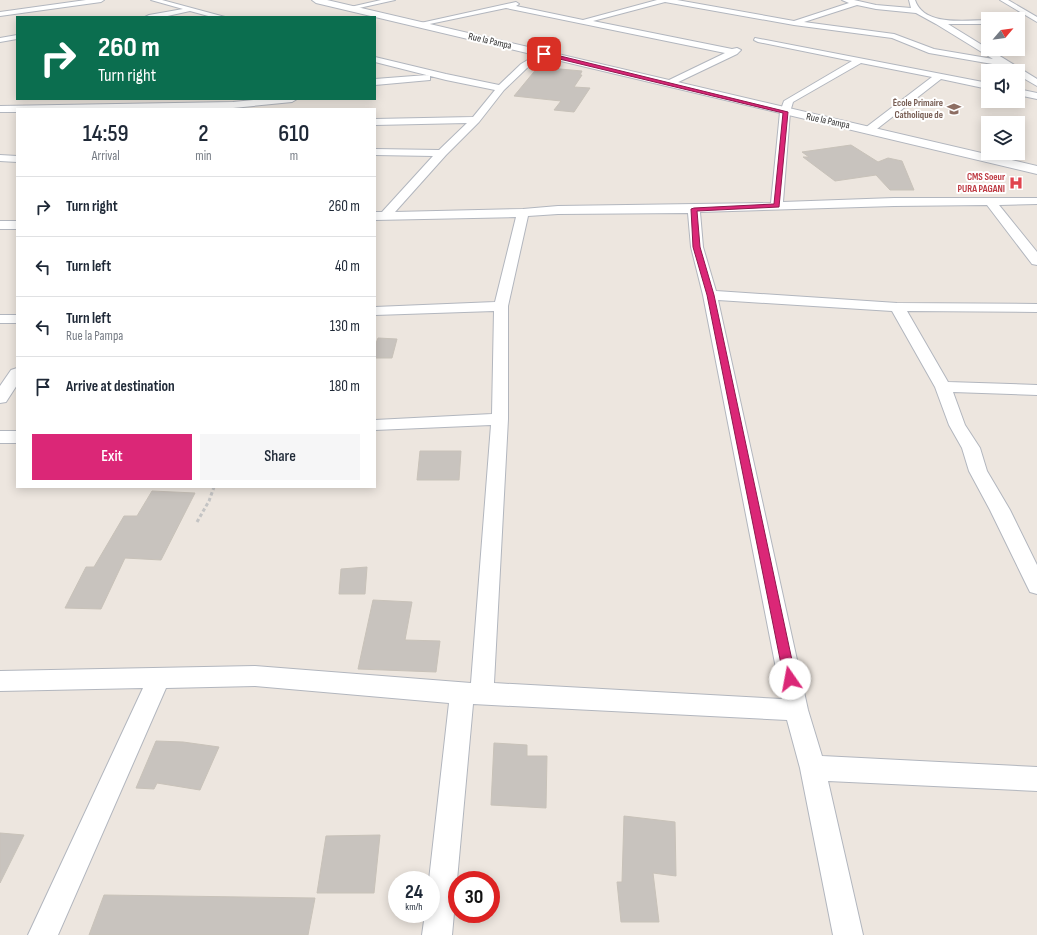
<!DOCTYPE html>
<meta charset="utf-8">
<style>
:root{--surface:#fff;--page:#f6f6f7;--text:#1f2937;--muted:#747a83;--line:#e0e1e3;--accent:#db2777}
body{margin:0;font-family:"Sofia Sans Condensed",sans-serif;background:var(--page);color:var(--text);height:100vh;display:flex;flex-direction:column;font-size:15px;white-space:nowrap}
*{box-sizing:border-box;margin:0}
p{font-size:13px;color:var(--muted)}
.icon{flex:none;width:22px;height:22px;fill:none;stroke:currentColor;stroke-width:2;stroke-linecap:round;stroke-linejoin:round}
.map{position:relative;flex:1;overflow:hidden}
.panel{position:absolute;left:16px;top:108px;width:360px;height:380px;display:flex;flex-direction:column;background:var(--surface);border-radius:0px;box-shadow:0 2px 10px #0003}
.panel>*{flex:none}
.guide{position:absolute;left:16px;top:16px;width:360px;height:84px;border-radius:0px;box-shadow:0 2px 10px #0003;background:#0b6e4f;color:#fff;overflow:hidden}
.needle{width:26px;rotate:61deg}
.fabs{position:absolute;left:981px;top:12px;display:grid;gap:8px}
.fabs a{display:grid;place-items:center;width:44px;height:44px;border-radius:0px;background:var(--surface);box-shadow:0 2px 10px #0003;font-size:20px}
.speed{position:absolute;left:388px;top:871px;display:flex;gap:8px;font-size:20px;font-weight:700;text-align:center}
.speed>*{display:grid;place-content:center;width:52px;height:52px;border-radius:50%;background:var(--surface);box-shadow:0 2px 10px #0003;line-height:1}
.speed small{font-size:10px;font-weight:400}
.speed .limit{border:6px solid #d22;background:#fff;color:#111}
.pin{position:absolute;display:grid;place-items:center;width:34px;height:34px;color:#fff;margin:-17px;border-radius:8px;box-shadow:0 2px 6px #0006}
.me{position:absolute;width:44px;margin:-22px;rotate:348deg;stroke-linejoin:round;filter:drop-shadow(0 0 3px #0008)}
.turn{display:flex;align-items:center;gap:14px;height:84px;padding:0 16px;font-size:18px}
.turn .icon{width:52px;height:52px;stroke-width:2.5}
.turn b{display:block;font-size:28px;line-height:34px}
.eta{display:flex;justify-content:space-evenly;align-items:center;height:68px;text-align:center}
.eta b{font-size:24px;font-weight:600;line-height:28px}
.primary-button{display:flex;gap:8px;margin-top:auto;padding:8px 16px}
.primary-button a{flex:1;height:46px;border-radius:0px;background:var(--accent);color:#fff;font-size:16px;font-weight:600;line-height:46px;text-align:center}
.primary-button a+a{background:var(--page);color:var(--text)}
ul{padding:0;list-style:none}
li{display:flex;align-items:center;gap:12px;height:60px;padding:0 16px;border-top:1px solid var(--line)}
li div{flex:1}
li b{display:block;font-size:15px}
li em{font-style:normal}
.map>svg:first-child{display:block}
</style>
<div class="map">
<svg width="1037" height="935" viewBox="0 0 1037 935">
<rect width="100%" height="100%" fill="#ede6df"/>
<path fill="#c8c3be" stroke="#c8c2b9" d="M538 67 582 71 580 75H582L574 87 590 88 574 112 554 110 561 101 514 96Z
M851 145 878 162 888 158 902 161 914 190H890L876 175 835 181 803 157H809L802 152Z
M378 338 397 339 392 358H375V346Z
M420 451H461L459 480H417Z
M152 491 195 493 161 560 125 558 101 609 65 608 86 567H94L124 516H137Z
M367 567 365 594H339L341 569Z
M373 600 412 602 405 640 440 641 436 672 358 669Z
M156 741 183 742 219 747 200 790 157 783 154 789 136 788Z
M494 743 527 745V756H547L546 808 491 805Z
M624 816 675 822 676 876 653 873 659 922H621L617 882H622Z
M0 833 24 835 0 883Z
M380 835 374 893H317L326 836Z
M104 895 315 898 308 935H89Z"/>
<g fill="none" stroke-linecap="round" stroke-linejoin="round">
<defs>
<path id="street" d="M86 0H104L101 2 0 16V12Z
M151 0H162L225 17H212L190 11 163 17H145L149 15 183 9Z
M381 0H395L350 10 346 8Z
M657 0H677L794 21 849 3 842 0H854L876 5 911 8 909 0H915C924 27 966 20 988 20V24H948L1037 79V86L1018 75V71H1012L1004 66 929 53 892 38 794 25 665 2 593 21 732 49 737 48 741 50 737 54 670 86 666 83 667 81 725 53 506 8 420 26 416 24 516 2 519 4 516 6 583 20ZM857 5 876 9 916 13 936 24 993 59 934 49 894 34 804 22Z
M1000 0H1008L1037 17V22Z
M17 35V39L0 42V38Z
M755 38 988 83V89L941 79 873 132 869 133 864 130 865 128 932 77 861 63 793 102 790 112 783 202 894 198H1037V204L999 205 1037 252V265L1032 264 987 205 894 206 700 212 703 247 716 291 897 303 1037 304V312L907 311 948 382 1037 385V395L953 392 965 425 980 448 987 471 1010 510 1037 565V594L1030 592 1027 586 990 510 969 471 962 448 949 425 935 387 892 311 718 300 808 710 822 756 1037 767V791L828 781 863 935H833L800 768 787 720 473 704 452 935H422L425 914H431V880H429L449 703 255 686 166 688 58 935H28L143 688 0 691V671L255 666 471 683 491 425 375 430V420L492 414 494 311 375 315V307L495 302 516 217 375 220V212H382L433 156 375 155V149L439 150 467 123 375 125V119L473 117 495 90 446 80 375 62V57L446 74 499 85 521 64 541 52 548 54 527 68 504 90 479 122 446 155 395 212 523 209 558 206 771 203 780 112 784 101 852 61 758 42 754 40ZM688 213 691 247 703 295 782 699 494 683 508 419V306L528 216 558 214Z
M427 75 430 76V80L375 85V79Z
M1018 89 1037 93V99L1018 95Z
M265 99H297L292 102 233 108 17 109V112H0V106L233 102Z
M0 155 17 156V162L0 161Z
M0 221H17V229H0Z
M0 315H17V323H0Z
M17 368V385L6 402 0 403V386L11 370Z
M0 431H17V443H0Z"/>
<path id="secondary" d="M312 0H327L1037 166V174L316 3Z"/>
</defs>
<use href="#street" stroke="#b2b6be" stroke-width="2"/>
<use href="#secondary" stroke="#b2b6be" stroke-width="2"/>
<path stroke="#c4c4c4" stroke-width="3" stroke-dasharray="3.5 2.5" stroke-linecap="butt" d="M197 522 209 501 214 487"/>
<use href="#street" fill="#fff" fill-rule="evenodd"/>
<use href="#secondary" fill="#fff" fill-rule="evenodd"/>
</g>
<path fill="#db2777" stroke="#8e194d" d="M544 52 788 112 779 207 697 211 700 247 714 295 796 679 794 682 790 684 786 682 784 679 707 295 693 247 691 209 694 208 774 204 783 113 543 55Z"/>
<defs>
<symbol id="university-bare" viewBox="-9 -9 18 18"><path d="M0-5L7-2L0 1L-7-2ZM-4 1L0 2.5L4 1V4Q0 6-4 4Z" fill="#8d6e63" stroke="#fff" stroke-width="2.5" paint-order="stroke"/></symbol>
<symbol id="hospital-bare" viewBox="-9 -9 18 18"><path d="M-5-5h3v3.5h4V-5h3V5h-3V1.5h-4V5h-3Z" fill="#e0444e" stroke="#fff" stroke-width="2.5" paint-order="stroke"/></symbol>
</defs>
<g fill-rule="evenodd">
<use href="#university-bare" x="944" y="99" width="20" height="20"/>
<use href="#hospital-bare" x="1006" y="173" width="20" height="20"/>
</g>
<g text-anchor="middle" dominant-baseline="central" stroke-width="4" stroke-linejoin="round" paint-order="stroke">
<g font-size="10" fill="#2c2c2c" stroke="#fff">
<text transform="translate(490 41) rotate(13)">Rue la Pampa</text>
<text transform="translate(828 121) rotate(12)">Rue la Pampa</text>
</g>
<g font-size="10" font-weight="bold" fill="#785e54" stroke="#fff" text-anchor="end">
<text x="943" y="103">École Primaire<tspan x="943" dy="12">Catholique de</tspan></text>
</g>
<g font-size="10" font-weight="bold" fill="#be3a42" stroke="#fff" text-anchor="end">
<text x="1005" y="177">CMS Soeur<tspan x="1005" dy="12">PURA PAGANI</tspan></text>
</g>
</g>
</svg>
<div class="fabs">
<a><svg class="needle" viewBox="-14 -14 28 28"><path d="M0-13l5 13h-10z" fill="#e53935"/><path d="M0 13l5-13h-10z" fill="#747a83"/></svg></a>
<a><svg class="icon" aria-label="sound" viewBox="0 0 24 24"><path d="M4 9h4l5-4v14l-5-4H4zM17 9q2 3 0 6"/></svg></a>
<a><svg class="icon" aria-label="layers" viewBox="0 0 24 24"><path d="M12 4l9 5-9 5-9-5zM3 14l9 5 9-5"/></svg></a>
</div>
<div class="speed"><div>24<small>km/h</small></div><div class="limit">30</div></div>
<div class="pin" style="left:544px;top:54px;background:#d93025"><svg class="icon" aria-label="arrive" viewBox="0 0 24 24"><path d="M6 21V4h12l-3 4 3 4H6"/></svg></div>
<svg class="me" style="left:790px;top:679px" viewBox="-20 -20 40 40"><circle r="19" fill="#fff"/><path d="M0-13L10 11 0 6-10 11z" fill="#db2777"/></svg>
<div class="guide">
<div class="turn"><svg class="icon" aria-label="right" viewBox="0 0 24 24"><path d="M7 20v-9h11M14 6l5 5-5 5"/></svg><div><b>260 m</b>Turn right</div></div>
</div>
<section class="panel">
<div class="eta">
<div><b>14:59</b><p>Arrival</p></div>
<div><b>2</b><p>min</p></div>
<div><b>610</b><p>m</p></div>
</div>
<ul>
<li><svg class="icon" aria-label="right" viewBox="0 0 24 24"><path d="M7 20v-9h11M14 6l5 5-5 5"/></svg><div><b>Turn right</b></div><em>260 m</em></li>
<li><svg class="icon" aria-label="left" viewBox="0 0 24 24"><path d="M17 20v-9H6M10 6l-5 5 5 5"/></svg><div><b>Turn left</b></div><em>40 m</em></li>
<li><svg class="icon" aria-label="left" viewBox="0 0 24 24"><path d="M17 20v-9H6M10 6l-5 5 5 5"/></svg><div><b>Turn left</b><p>Rue la Pampa</p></div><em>130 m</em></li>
<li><svg class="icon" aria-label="arrive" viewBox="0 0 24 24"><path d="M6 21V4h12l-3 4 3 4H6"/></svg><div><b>Arrive at destination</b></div><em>180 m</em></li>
</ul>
<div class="primary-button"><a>Exit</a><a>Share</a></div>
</section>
</div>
